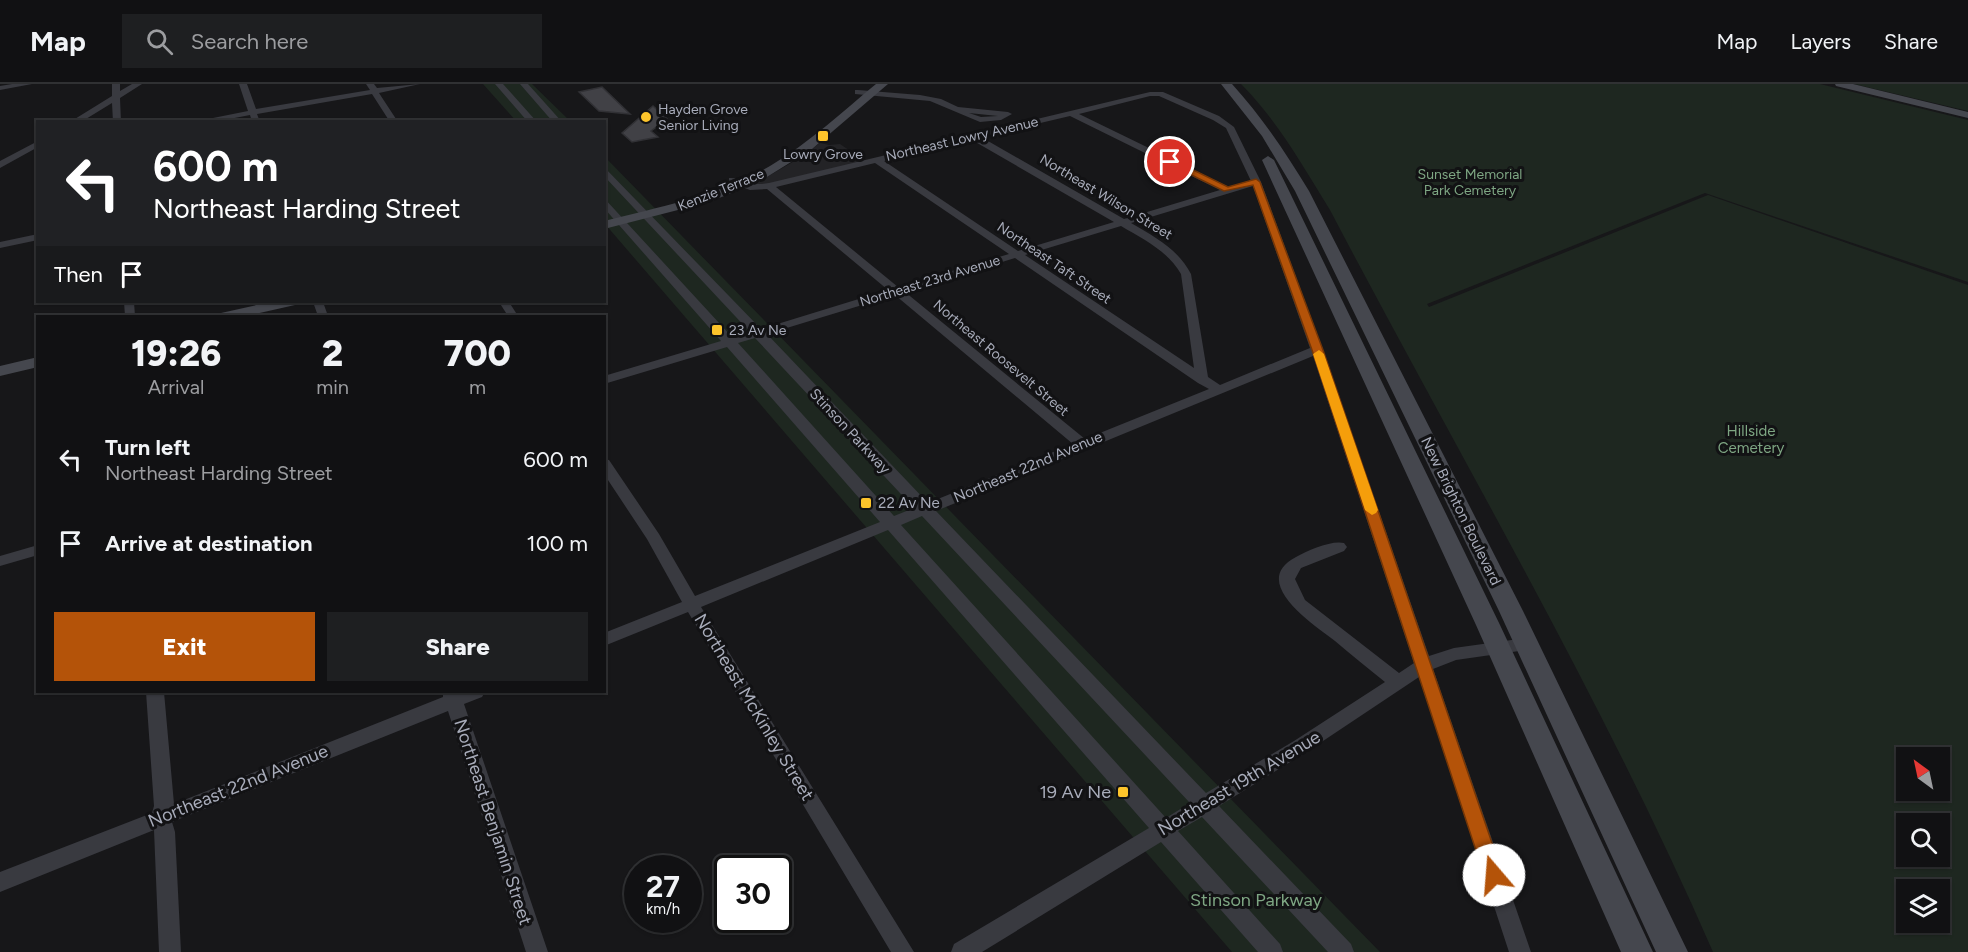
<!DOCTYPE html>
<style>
:root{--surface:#111113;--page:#1e1f21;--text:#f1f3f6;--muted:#9c9da0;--line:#303133;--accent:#b45309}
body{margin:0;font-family:Figtree,sans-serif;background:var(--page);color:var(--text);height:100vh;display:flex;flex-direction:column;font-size:22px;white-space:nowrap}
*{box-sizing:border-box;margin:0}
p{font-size:20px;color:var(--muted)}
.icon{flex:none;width:33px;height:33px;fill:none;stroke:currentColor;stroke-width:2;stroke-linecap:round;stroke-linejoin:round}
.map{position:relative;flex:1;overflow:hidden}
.side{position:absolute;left:36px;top:231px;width:570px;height:378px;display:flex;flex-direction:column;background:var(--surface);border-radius:0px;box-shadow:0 2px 4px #0004,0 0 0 2px var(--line)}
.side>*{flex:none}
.guide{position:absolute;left:36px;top:36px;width:570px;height:183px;border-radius:0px;box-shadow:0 2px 4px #0004,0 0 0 2px var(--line);background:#202124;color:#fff;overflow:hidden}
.needle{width:39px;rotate:327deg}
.buttons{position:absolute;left:1896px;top:663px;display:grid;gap:12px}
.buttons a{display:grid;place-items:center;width:54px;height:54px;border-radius:0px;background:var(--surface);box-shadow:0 2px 4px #0004,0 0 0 2px var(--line);font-size:30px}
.speed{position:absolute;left:624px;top:771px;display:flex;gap:12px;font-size:30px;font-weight:700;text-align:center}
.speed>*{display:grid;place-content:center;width:78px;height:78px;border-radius:50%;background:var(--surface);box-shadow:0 2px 4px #0004,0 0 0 2px var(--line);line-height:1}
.speed small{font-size:15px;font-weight:400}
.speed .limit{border:3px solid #111;border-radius:9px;background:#fff;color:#111}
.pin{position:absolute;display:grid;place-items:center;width:51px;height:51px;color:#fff;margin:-26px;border:3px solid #fff;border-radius:50%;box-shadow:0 2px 6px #0007}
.me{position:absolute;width:66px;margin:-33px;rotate:342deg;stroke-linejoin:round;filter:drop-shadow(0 0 4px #0008)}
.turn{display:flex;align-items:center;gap:21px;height:126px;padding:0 18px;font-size:27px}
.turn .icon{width:78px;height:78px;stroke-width:2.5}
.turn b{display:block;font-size:42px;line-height:51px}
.then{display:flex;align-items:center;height:57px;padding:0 18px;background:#0003;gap:12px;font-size:22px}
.eta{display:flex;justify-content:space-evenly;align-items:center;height:102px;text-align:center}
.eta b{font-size:36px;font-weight:800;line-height:42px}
.primary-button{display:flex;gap:12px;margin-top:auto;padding:12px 18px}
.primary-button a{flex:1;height:69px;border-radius:0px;background:var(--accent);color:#fff;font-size:24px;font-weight:800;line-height:69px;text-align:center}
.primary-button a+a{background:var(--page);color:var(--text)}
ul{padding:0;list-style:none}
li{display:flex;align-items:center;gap:18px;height:84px;padding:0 18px}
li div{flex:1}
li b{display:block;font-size:22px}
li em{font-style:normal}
header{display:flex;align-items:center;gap:36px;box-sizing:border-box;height:84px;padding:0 30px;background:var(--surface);border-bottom:2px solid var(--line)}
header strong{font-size:28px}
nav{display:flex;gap:33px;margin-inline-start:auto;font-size:21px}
.search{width:420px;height:54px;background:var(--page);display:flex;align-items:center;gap:15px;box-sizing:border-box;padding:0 21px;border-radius:0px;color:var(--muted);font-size:22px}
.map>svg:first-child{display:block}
</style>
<header>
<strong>Map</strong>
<div class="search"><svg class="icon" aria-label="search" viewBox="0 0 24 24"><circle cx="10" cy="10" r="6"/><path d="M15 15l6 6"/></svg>Search here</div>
<nav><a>Map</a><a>Layers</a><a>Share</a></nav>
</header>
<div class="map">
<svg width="1968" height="868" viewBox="0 0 1968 868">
<rect width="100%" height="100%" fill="#171719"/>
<path fill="#232326" d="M820 59 829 61 840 60 865 77 764 101 751 102 798 75Z"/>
<path fill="#1e2720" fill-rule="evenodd" d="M483 0H532L570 37H516Z
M1241 0H1820L1968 36V198L1705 109 1427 220 1429 223 1708 111 1968 201V868H1713C1602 613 1459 372 1330 126 1303 82 1277 36 1241 0ZM1906 674H1940V706H1906ZM1906 740H1940V772H1906ZM1906 806H1940V838H1906Z
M1854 0H1968V27Z
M604 72 1380 868H1232L605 140Z"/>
<path fill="#414146" stroke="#313135" stroke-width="1.5" d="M602 3 630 30 599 27 579 8Z
M653 22 667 35 651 47 658 53 632 58 622 49Z"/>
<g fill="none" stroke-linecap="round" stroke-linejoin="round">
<path fill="#393a40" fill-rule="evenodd" d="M12 0H32L0 6V2Z
M112 0H120V7L132 0H142L120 14 121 38H113L112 19 81 38H70L112 12Z
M239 0H247L256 25 370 6 366 0H374L377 4 420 0 379 9 398 38H390L372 10 257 30 260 38H252L250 31 214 38H193L248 27Z
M495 0H503L537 38H528Z
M520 0H528L562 38H553Z
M858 6 920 11 941 15 958 23 1008 28 1012 30 1001 36 980 38 930 17 855 10V6ZM969 29 998 32 981 33Z
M1150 8H1163L1219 32 1234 43 1261 98 1323 266 1429 572 1454 564 1526 554 1532 556 1535 560 1532 564 1526 566 1456 576 1433 585 1531 868H1509L1419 593 1308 667 1219 722 1351 860 1354 868H1328L1202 733 1178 747 1280 860 1283 868H1258L1161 758 982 868H951L954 860 1149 744 888 446 701 523 914 868H891L688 528 604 562V549L682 518 647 455 604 390V375L609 376 659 450 695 512 880 438 727 263 604 300V292L721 257 604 124V114L732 253 750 248 604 92V83L761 245 888 206 767 105 750 106 729 98V94C742 93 749 103 769 99ZM1150 12H1159L1213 36 1226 44 1251 97 1229 103 1079 30ZM1070 32 1220 106 1124 135 981 53ZM972 56 1114 138 1018 167 884 77ZM875 79 1009 170 898 203 776 103ZM1253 102 1310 264 1220 301 1208 293 1191 190C1178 165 1155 153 1131 139ZM1121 142C1143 155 1168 167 1181 190L1194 284 1025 171ZM1015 174 1198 299 1209 305 1085 355 905 208ZM895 211 1073 360 928 419 767 250ZM755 254 914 424 894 432 738 259ZM1313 272 1414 579 1399 589 1305 516 1295 495 1301 484 1344 467 1347 463 1344 459C1332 456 1308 466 1296 473 1248 498 1314 541 1335 557 1351 571 1368 584 1385 598L1294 657 1206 709 936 427ZM922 432 1190 719 1166 734 901 441Z
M38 57V63L0 84V77Z
M38 150V156L0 164V158Z
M124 218H134L135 232H125Z
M313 218H323L328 232H318Z
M499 218H509L518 232H508Z
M38 461V471L0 482V472Z
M146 608H164L174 720 443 613V608H485L482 613 464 620 548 868H526L448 627 172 738 175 748 181 868H159L154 746 0 808V788L152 729 154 722Z"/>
<path fill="#45474e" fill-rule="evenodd" d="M876 0H888L812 65 757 99 709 118 604 145V137C661 123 719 111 770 82 809 59 842 28 876 0Z
M1221 0H1232C1262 33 1286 69 1309 107L1523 527 1688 868H1656L1499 527 1295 107 1262 52Z
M1835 0H1853L1968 28V34L1836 2Z
M1268 72 1274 76 1500 541 1653 868H1621L1476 541 1262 76Z
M270 218H297L295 221 246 232H219L221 229Z
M38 273V283L0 292V282Z"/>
</g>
<path fill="#b45309" stroke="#753606" stroke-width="1.5" d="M1167 76H1173L1228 103 1256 95 1260 98 1323 266 1503 791 1501 797 1494 799 1487 797 1484 791 1312 266 1253 101 1224 107 1167 79Z"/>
<path fill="#f59e0b" d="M1319 266 1324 270 1378 426 1376 429 1372 431 1365 426 1313 270Z"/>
<g fill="#fdc42b" stroke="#121214" stroke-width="2">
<circle cx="646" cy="33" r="6"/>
<rect x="817" y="46" width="12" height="12" rx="3"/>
<rect x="711" y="240" width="12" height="12" rx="3"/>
<rect x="860" y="413" width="12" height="12" rx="3"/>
<rect x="1117" y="702" width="12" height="12" rx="3"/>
</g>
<g text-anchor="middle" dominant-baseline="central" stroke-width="6" stroke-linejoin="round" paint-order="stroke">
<g font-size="14" fill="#a8acba" stroke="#121214" text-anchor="start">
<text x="658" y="25">Hayden Grove<tspan x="658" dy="16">Senior Living</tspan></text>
<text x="823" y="70" text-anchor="middle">Lowry Grove</text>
<text x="729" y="246">23 Av Ne</text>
</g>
<g font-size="14" fill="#a8acba" stroke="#121214">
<text transform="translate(962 55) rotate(-13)">Northeast Lowry Avenue</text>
<text transform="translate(721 106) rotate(-22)">Kenzie Terrace</text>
<text transform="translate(1106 113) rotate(31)">Northeast Wilson Street</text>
<text transform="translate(1054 179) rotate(34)">Northeast Taft Street</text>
<text transform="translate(930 197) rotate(-17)">Northeast 23rd Avenue</text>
<text transform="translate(1001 274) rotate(40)">Northeast Roosevelt Street</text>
</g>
<g font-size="14" fill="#7ea683" stroke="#121214">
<text x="1470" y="90">Sunset Memorial<tspan x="1470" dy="16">Park Cemetery</tspan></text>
</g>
<g font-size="15" fill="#a8acba" stroke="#121214">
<text transform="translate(850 347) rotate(47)">Stinson Parkway</text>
<text transform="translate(1028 383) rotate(-23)">Northeast 22nd Avenue</text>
<text transform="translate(1461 427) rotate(64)">New Brighton Boulevard</text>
</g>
<g font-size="15" fill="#7ea683" stroke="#121214">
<text x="1751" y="347">Hillside<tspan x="1751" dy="17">Cemetery</tspan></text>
</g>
<g font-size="15" fill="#a8acba" stroke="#121214" text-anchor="start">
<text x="878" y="419">22 Av Ne</text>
</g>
<g font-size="18" fill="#a8acba" stroke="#121214">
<text transform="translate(754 623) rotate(59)">Northeast McKinley Street</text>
<text transform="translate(1239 699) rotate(-31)">Northeast 19th Avenue</text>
<text transform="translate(238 702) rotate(-22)">Northeast 22nd Avenue</text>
<text transform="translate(493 738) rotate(72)">Northeast Benjamin Street</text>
</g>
<g font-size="18" fill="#a8acba" stroke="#121214" text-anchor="end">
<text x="1111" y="708">19 Av Ne</text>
</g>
<g font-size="18" fill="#7ea683" stroke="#121214">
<text x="1256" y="816">Stinson Parkway</text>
</g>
</g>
</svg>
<div class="buttons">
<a><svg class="needle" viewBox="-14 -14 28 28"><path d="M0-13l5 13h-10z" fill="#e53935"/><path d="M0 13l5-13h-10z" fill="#9c9da0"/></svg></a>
<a><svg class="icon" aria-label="search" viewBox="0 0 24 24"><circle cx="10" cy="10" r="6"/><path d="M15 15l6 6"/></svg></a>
<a><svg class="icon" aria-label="layers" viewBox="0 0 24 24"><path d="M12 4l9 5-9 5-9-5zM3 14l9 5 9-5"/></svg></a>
</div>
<div class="speed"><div>27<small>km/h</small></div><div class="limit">30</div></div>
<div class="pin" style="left:1170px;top:78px;background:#d93025"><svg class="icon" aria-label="arrive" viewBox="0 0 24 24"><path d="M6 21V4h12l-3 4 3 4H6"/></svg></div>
<svg class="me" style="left:1494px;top:791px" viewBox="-20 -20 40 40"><circle r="19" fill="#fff"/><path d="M0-13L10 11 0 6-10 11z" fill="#b45309"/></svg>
<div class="guide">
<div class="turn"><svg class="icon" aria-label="left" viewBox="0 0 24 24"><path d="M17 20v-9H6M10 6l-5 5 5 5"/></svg><div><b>600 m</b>Northeast Harding Street</div></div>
<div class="then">Then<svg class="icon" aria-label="arrive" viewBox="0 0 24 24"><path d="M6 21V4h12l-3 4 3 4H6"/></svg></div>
</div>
<section class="side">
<div class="eta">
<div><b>19:26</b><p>Arrival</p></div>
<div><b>2</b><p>min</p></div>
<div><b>700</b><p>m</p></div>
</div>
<ul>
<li><svg class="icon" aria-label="left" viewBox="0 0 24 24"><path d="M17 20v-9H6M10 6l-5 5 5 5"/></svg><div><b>Turn left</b><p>Northeast Harding Street</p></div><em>600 m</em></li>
<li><svg class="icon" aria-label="arrive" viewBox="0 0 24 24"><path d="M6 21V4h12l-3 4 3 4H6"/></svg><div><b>Arrive at destination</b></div><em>100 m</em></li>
</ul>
<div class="primary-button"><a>Exit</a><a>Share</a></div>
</section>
</div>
